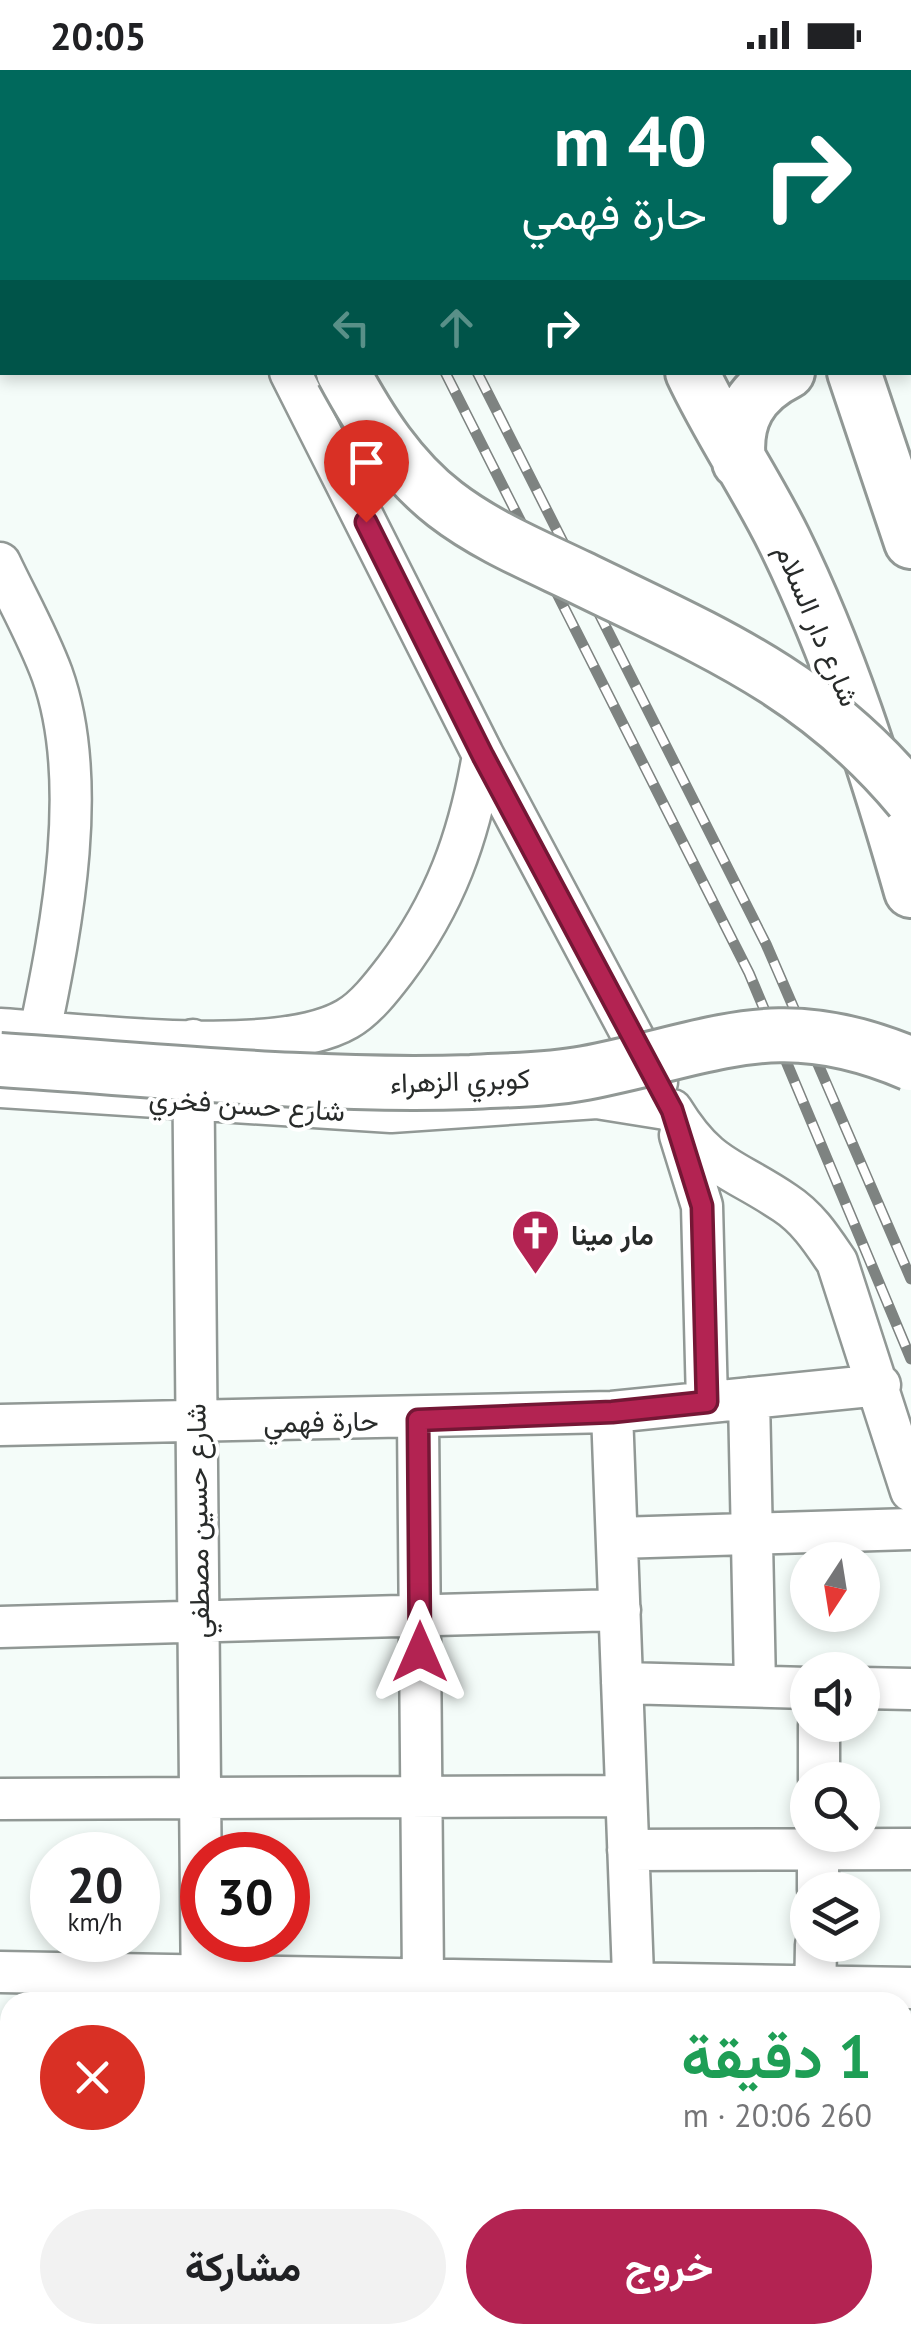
<!DOCTYPE html>
<html lang="ar">
<meta charset="utf-8">
<style>
:root{--surface:#fff;--page:#f2f2f2;--text:#202124;--muted:#757577;--accent:#b32352}
body{margin:0;font-family:"PT Sans",Vazirmatn,sans-serif;background:var(--page);color:var(--text);direction:rtl;height:100vh;display:flex;flex-direction:column;font-size:38px;white-space:nowrap}
*{box-sizing:border-box;margin:0}
p{font-size:32px;color:var(--muted)}
.icon{flex:none;width:55px;height:55px;fill:none;stroke:currentColor;stroke-width:2;stroke-linecap:round;stroke-linejoin:round}
.map{position:relative;flex:1;overflow:hidden;direction:ltr}
.side{position:absolute;left:0px;top:1922px;width:912px;height:352px;display:flex;flex-direction:column;background:var(--surface);border-radius:30px 30px 0 0;box-shadow:0 5px 15px #0003;direction:rtl}
.side>*{flex:none}
.hud{position:absolute;left:0px;top:0px;width:912px;height:305px;box-shadow:0 5px 15px #0003;direction:rtl;background:#00695c;color:#fff;overflow:hidden}
.needle{width:65px;rotate:192deg}
.buttons{position:absolute;left:790px;top:1472px;display:grid;gap:20px}
.buttons a{display:grid;place-items:center;width:90px;height:90px;border-radius:50%;background:var(--surface);box-shadow:0 5px 15px #0003;font-size:50px}
.speed{position:absolute;left:30px;top:1762px;display:flex;gap:20px;font-size:50px;font-weight:700;text-align:center}
.speed>*{display:grid;place-content:center;width:130px;height:130px;border-radius:50%;background:var(--surface);box-shadow:0 5px 15px #0003;line-height:1}
.speed small{font-size:25px;font-weight:400}
.speed .limit{border:15px solid #d22;background:#fff;color:#111}
.pin{position:absolute;display:grid;place-items:center;width:85px;height:85px;color:#fff;margin:-102px -42px;border-radius:50% 50% 50% 0;rotate:-45deg;box-shadow:0 0 10px #0007}
.pin .icon{rotate:45deg}
.me{position:absolute;width:110px;margin:-55px;rotate:0deg;stroke-linejoin:round;filter:drop-shadow(0 0 8px #0008)}
.turn{display:flex;align-items:center;gap:35px;height:210px;padding:0 40px;font-size:45px}
.turn .icon{width:130px;height:130px;stroke-width:2.5}
.turn b{display:block;font-size:70px;line-height:85px}
.lanes{display:flex;align-items:center;height:95px;padding:0 40px;background:#0003;justify-content:center;gap:50px;direction:ltr}
.lanes .off{opacity:.35}
.round{display:grid;place-items:center;flex:none;width:105px;height:105px;border-radius:52px;background:var(--page)}
.headline{display:flex;align-items:center;justify-content:space-between;height:170px;padding:0 40px}
h1{font-size:60px;font-weight:700;line-height:75px;color:#1e9e55}
.action{display:flex;gap:20px;margin-top:auto;padding:20px 40px}
.action a{flex:1;height:115px;border-radius:60px;background:var(--accent);color:#fff;font-size:40px;font-weight:700;line-height:115px;text-align:center}
.action a+a{background:var(--page);color:var(--text)}
.status{display:flex;justify-content:space-between;align-items:center;height:70px;padding:0 50px;background:var(--surface);direction:ltr}
.status svg{height:28px;fill:currentColor}
.map>svg:first-child{display:block}
</style>
<div class="status"><b>20:05</b><svg viewBox="0 0 49 12"><path d="M0 12V9h3v3zM5 12V6h3v6zM10 12V3h3v9zM15 12V0h3v12zM26 1h20v11H26zM47 4h2v5h-2z"/></svg></div>
<div class="map">
<svg width="911" height="2274" viewBox="0 0 911 2274">
<rect width="100%" height="100%" fill="#f4fcf9"/>
<g fill="none" stroke-linecap="round" stroke-linejoin="round">
<defs>
<path id="minor" d="M136 0 138 2
M290 302 483 685 657 1012
M0 493C17 529 38 566 52 604 90 710 62 855 40 961
M0 959C84 964 277 990 347 949 365 939 382 917 395 900 445 834 469 767 483 685
M193 970 202 1932
M0 1017 391 1042 597 1028 672 1040C709 1100 732 1097 785 1133 808 1148 822 1170 837 1192L911 1421
M680 1065 702 1136 707 1332
M749 1328 755 1616
M612 1342 634 1932
M418 1349 423 1910
M0 1355 612 1342 880 1315
M617 1468 911 1459
M0 1557 620 1540
M622 1613 808 1618
M862 1618 911 1619
M819 1710V1655
M0 1729 626 1726
M628 1780 911 1779
M818 1820V1765
M0 1902 911 1918
M815 1932 816 1875
M902 2085 911 2086
M0 2105 10 2106
M0 2251H10
M115 2265 143 2274
M64 2274 66 2265
M253 2274 256 2265
M490 2274 493 2265
M727 2274 730 2265
M893 2274 895 2265"/>
<path id="major" d="M180 0 181 2
M583 0 584 2
M713 0 714 2
M692 302C719 360 756 413 784 470 839 582 877 702 911 821
M854 302 911 472
M739 392C734 350 750 321 788 302"/>
</defs>
<use href="#minor" stroke="#919895" stroke-width="45"/>
<use href="#major" stroke="#919895" stroke-width="58"/>
<path stroke="#aeb4b2" stroke-width="6" stroke-dasharray="2.5 8" stroke-linecap="butt" d="M387 0 389 2
M328 2 332 0"/>
<use href="#minor" stroke="#fff" stroke-width="40"/>
<use href="#major" stroke="#fff" stroke-width="52"/>
<defs>
<path id="rail" d="M292 0 294 2
M323 0 324 2
M445 302 749 903 911 1289
M477 302 766 874 911 1209"/>
</defs>
<use href="#rail" stroke="#7e8381" stroke-width="11"/>
<use href="#rail" stroke="#fff" stroke-width="8" stroke-dasharray="22" stroke-linecap="butt"/>
<defs>
<path id="major-bridge" d="M343 302C370 352 400 399 445 434 485 465 533 485 579 507 710 571 815 613 911 729
M0 990C157 1000 314 1017 471 1012 508 1010 549 1010 585 1003 715 978 778 937 911 994"/>
</defs>
<use href="#major-bridge" stroke="#919895" stroke-width="58" stroke-linecap="butt"/>
<use href="#major-bridge" stroke="#fff" stroke-width="52"/>
</g>
<g fill="none" stroke-linecap="round" stroke-linejoin="round">
<defs>
<path id="route" d="M366 452 483 686 672 1040 702 1136 707 1332 612 1342 418 1350 420 1582"/>
</defs>
<use href="#route" stroke="#741735" stroke-width="25"/>
<use href="#route" stroke="#b32352" stroke-width="18"/>
</g>
<defs>
<symbol id="church-pin" viewBox="-11 -11 22 30"><path d="M0 17L-7.5 6A9.5 9.5 0 1 1 7.5 6Z" fill="#b32352" stroke="#fff"/><path d="M-1.2-6h2.4v3.5h3.3v2.4h-3.3V6h-2.4V-.1h-3.3v-2.4h3.3Z" fill="#fff"/></symbol>
</defs>
<g fill-rule="evenodd">
<use href="#church-pin" x="508" y="1136" width="55" height="75"/>
</g>
<g text-anchor="middle" dominant-baseline="central" stroke-width="8" stroke-linejoin="round" paint-order="stroke">
<g font-size="28" fill="#282b2a" stroke="#fff">
<text transform="translate(818 555) rotate(67)">شارع دار السلام</text>
<text transform="translate(460 1010) rotate(-2)">كوبري الزهراء</text>
<text transform="translate(247 1034) rotate(4)">شارع حسن فخري</text>
<text transform="translate(321 1351) rotate(-1)">حارة فهمي</text>
<text transform="translate(197 1451) rotate(-91)">شارع حسين مصطفي</text>
</g>
<g font-size="28" font-weight="bold" fill="#282b2a" stroke="#fff" text-anchor="start">
<text x="571" y="1164">مار مينا</text>
</g>
</g>
</svg>
<div class="buttons">
<a><svg class="needle" viewBox="-14 -14 28 28"><path d="M0-13l5 13h-10z" fill="#e53935"/><path d="M0 13l5-13h-10z" fill="#757577"/></svg></a>
<a><svg class="icon" aria-label="sound" viewBox="0 0 24 24"><path d="M4 9h4l5-4v14l-5-4H4zM17 9q2 3 0 6"/></svg></a>
<a><svg class="icon" aria-label="search" viewBox="0 0 24 24"><circle cx="10" cy="10" r="6"/><path d="M15 15l6 6"/></svg></a>
<a><svg class="icon" aria-label="layers" viewBox="0 0 24 24"><path d="M12 4l9 5-9 5-9-5zM3 14l9 5 9-5"/></svg></a>
</div>
<div class="speed"><div>20<small>km/h</small></div><div class="limit">30</div></div>
<div class="pin" style="left:366px;top:452px;background:#d93025"><svg class="icon" aria-label="arrive" viewBox="0 0 24 24"><path d="M6 21V4h12l-3 4 3 4H6"/></svg></div>
<svg class="me" style="left:420px;top:1582px" viewBox="-20 -20 40 40"><path d="M0-17L14 15 0 8-14 15z" fill="#b32352" stroke="#fff" stroke-width="4"/></svg>
<div class="hud">
<div class="turn"><svg class="icon" aria-label="right" viewBox="0 0 24 24"><path d="M7 20v-9h11M14 6l5 5-5 5"/></svg><div><b>40 m</b>حارة فهمي</div></div>
<div class="lanes"><svg class="icon off" aria-label="left" viewBox="0 0 24 24"><path d="M17 20v-9H6M10 6l-5 5 5 5"/></svg><svg class="icon off" aria-label="ahead" viewBox="0 0 24 24"><path d="M12 20V5M6 11l6-6 6 6"/></svg><svg class="icon" aria-label="right" viewBox="0 0 24 24"><path d="M7 20v-9h11M14 6l5 5-5 5"/></svg></div>
</div>
<section class="side">
<div class="headline"><div><h1>1 دقيقة</h1><p>260 m · 20:06</p></div><a class="round" style="background:#d93025;color:#fff"><svg class="icon" aria-label="close" viewBox="0 0 24 24"><path d="M6 6l12 12M18 6L6 18"/></svg></a></div>
<div class="action"><a>خروج</a><a>مشاركة</a></div>
</section>
</div>
